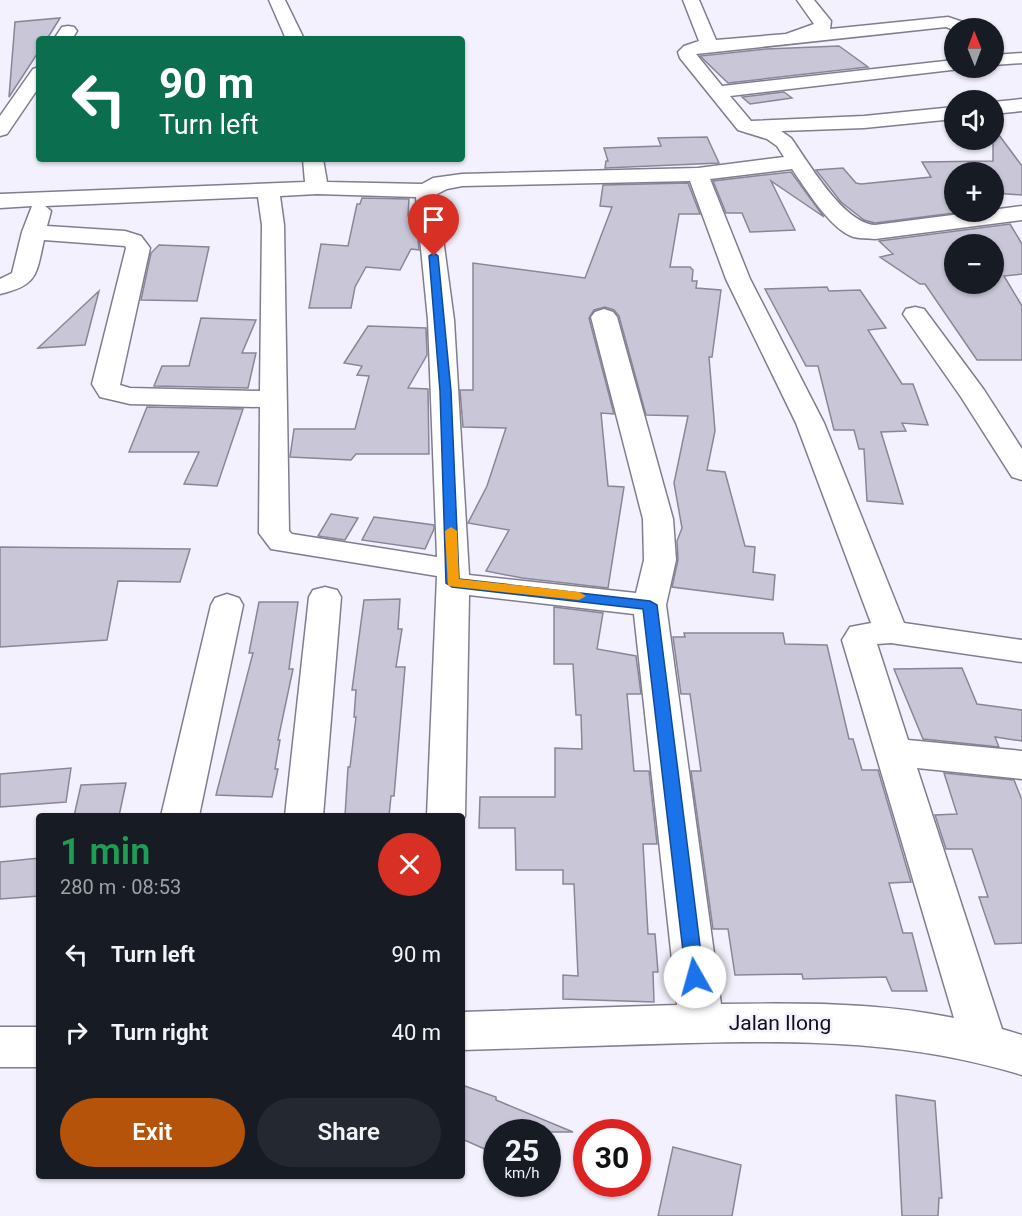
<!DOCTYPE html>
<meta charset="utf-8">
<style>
:root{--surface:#171b24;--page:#242831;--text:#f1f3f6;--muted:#9ea1a6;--accent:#b45309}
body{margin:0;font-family:Roboto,sans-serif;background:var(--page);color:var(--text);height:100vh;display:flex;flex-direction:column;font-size:22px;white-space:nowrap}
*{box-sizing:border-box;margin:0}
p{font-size:20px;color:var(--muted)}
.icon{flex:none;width:33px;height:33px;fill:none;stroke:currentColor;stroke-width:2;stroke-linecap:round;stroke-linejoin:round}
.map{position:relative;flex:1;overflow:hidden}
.panel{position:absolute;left:36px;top:813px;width:429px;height:366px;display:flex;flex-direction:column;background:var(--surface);border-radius:6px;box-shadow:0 2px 4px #0004}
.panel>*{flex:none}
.banner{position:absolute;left:36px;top:36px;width:429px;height:126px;border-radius:6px;box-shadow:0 2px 4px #0004;background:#0b6e4f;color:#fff;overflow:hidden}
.needle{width:39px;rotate:359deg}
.tools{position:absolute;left:944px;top:18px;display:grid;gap:12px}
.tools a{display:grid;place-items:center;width:60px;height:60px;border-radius:50%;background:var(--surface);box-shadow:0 2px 4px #0004;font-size:30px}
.speed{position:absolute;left:483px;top:1119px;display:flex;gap:12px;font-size:30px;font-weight:700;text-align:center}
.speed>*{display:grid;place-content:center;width:78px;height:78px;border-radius:50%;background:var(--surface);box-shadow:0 2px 4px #0004;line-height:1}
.speed small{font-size:15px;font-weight:400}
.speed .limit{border:9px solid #d22;background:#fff;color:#111}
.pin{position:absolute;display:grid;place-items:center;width:51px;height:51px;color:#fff;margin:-62px -26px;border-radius:50% 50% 50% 0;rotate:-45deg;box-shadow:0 0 6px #0007}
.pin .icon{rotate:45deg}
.me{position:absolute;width:66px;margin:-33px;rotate:353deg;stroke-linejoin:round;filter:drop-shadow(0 0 4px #0008)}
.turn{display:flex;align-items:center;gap:21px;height:126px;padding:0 24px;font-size:27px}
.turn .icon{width:78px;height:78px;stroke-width:2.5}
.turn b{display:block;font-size:42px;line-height:51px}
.round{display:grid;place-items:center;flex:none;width:63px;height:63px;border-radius:32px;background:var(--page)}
.headline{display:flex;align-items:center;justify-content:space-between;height:102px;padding:0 24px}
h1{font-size:36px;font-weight:600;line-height:45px;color:#1e9e55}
.button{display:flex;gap:12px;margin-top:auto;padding:12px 24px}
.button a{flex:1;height:69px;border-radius:36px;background:var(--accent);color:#fff;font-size:24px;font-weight:600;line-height:69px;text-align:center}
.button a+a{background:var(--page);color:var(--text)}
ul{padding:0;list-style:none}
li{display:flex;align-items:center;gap:18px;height:78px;padding:0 24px}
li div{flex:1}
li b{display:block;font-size:22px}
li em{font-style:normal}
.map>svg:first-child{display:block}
</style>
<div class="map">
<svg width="1022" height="1216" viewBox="0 0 1022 1216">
<rect width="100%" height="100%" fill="#f3f1fd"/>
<path fill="#c9c6d8" stroke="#898697" stroke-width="1.5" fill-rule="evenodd" d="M60 18 47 39H39V51L9 97 15 22Z
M839 46 868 67 728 83 700 56 766 49Z
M784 92 792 98 750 104 742 97Z
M993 127 1022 166V195L993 193V172H954V212H962L875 223 864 220 841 202 816 170 843 168 856 183 861 184 931 177 922 162 993 161Z
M707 137 719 163 605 168 606 161H608L604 148 661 146 658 138Z
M791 172 824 217 771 181 795 230 750 232 742 213H726L713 181Z
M688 183 700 214H679L670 267H690L693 270 692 281H697L696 288 721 290 712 357H709L715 431 707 470 725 472 745 546 755 547 753 572 775 575 773 600 672 587 678 560 677 541 682 528 674 483 688 416 646 415 619 316 614 310 605 307 594 310 589 318 614 414 601 413 608 486 624 487 608 588 522 578 486 571 509 530 468 523 487 486 506 428 463 427 460 390H473V263L585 278 612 207 600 206 603 185Z
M362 198 409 199 408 216H416L419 250 411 249 400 270 366 267 355 287 351 308H309L321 244 348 246 357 204H360Z
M1010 224 1022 244V274L1004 276 1022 306V360H977L925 284H920L880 257 893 254 879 241ZM954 244H993V284H954Z
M159 245 209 247 197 301 141 300 151 253Z
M827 287 829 291 860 290 886 328 868 330 902 384H913L928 425 902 423 906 431 881 432 903 504 867 501 864 449H859L854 430H834L818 366H806L765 289Z
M99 291 85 345 38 348Z
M201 318 256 320 242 353H256L248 388 154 386 162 366H189Z
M368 326 426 328 427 355 408 388 428 389 429 454H356L351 460 290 457 294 429H355L369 376 357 375 362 366 344 363Z
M147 407 243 409 217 486 184 484 199 452H129Z
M331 514 358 518 345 540 318 536Z
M374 517 434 525V529L425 549 362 540Z
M0 547 190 549 180 582 118 581 107 640 0 647Z
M400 599 398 629H402L396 667H405L394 796H391L389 816H345L348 767H350L356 717H354L356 690H352L364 600Z
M259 602H298L289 669H293L278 740H280L275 769H278L272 797 216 795 253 653H249Z
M554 607 603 613 597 649 636 656 641 694H627L634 771H649L657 844H643L648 934H655L658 972H653L654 1002 563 999V975L578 976 574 884H563V870H516L515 828H479L480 797H555V748L582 749 581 715H576L573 664H554Z
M684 633H783L785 644 827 645 849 739H853L862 770H878L911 882 889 883 903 933H912L927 991H892L886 977 803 979 802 974 735 975 728 929H713L691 771H701L690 694H681L673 637H685Z
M962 668 977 704 1022 710V741L995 737 999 747 923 739 894 669Z
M71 768 66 802 0 807V774Z
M944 773 1014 780 1022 800V943L995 944 979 897H988L972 849H946L935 815 957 814Z
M126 783 119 816H74L81 785Z
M39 858V896L0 899V862Z
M462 1085 496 1097V1100L573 1132H496V1154L462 1139Z
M896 1095 935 1101 942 1198H939L938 1216H902Z
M673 1147 741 1165 732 1216H658Z"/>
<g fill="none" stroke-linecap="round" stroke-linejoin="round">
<defs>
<path id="street" d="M269 0H285L304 39H286Z
M683 0H699L716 40 786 34 814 24 797 0H814L831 21 830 29 948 17 969 24 972 28H954V30L946 27 696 54 722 86 954 60V68L960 69 730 96 751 121 864 116 954 107V119L864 128 781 131 791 138C809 163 843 223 875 225L1022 206V220L875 239C868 238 858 239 851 236 829 227 806 189 792 169L710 179 750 279 824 423 904 623 1022 640V662L891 643 877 644 908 740 1022 751V779L917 768 1002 1029 1022 1035V1075C911 1041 804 1040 689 1043 613 1045 538 1048 462 1050V1012L677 1005 634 614 469 595 465 816 462 822V816H427L437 576 271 549 259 533 260 407 130 404 100 397 92 384 126 248 125 246 44 240C36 275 38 285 0 294V279L12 273 22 232 32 206 0 208V194L305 182 303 159H323L327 182 422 184 433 178 462 174 698 168 784 157 777 146 767 139 738 130 680 58 678 52 684 46 699 41ZM690 181 726 279 796 423 871 623 850 627 842 640 954 1018C878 1002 798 1003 721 1004L666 605 676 560 673 519 617 317 613 312 604 309 595 312 591 317 643 519 644 560 636 593 469 575 454 320 437 194 447 189 462 186ZM317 194 416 197 428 320 437 557 292 534 289 531 284 225 280 196ZM258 197 262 225 260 391 130 388 120 385 150 248 141 236 125 231 47 226 51 211 45 206Z
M68 26 74 27 77 31 72 39H54L62 27Z
M1022 53V63L993 65V55Z
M39 67V87L7 134 0 136V116L33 69Z
M1022 99V111L993 114V102Z
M915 307 924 309 984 390 1022 449V480L1012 477 961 397 903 314 906 309Z
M325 587 337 590 341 597 323 816H285L309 597 313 590Z
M227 594 239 598 243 605 199 816H161L211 605 215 598Z
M0 1027H39V1067H0Z"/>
</defs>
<use href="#street" stroke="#807d8e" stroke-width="3"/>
<use href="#street" fill="#fff" fill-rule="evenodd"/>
</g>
<path fill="#1a73e8" stroke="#114b97" stroke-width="1.5" d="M434 253 438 256 451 391 459 579 650 601 657 605 704 977 701 982 695 984 689 982 686 977 643 609 452 587 446 583 440 391 429 256Z"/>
<path fill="#f59e0b" d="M451 527 457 531 459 579 579 592 586 596 579 600 448 586 445 531Z"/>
<g text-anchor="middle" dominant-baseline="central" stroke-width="5" stroke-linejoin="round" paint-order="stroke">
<g font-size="21" fill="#110f15" stroke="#f3f1fd">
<text x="780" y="1023">Jalan Ilong</text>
</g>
</g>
</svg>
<div class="tools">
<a><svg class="needle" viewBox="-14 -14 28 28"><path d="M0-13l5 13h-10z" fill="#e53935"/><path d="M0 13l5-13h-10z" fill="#9ea1a6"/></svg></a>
<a><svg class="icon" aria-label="sound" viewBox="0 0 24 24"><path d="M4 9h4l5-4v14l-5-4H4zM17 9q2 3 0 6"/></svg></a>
<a>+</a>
<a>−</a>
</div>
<div class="speed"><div>25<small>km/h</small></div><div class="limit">30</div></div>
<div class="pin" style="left:434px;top:256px;background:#d93025"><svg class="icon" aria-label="arrive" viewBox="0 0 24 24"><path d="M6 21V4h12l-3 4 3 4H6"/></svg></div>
<svg class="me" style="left:695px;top:977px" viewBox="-20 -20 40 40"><circle r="19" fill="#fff"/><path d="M0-13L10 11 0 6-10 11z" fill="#1a73e8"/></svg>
<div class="banner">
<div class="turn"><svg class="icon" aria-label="left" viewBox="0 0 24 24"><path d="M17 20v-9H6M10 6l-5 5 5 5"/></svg><div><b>90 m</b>Turn left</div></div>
</div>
<section class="panel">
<div class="headline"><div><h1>1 min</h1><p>280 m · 08:53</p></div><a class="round" style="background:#d93025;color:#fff"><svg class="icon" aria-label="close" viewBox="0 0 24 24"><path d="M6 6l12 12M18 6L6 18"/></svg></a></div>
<ul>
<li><svg class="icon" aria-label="left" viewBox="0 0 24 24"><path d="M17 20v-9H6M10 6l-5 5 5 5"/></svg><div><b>Turn left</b></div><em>90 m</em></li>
<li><svg class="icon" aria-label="right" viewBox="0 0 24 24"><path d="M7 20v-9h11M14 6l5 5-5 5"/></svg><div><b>Turn right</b></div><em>40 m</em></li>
</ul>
<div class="button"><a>Exit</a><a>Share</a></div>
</section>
</div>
